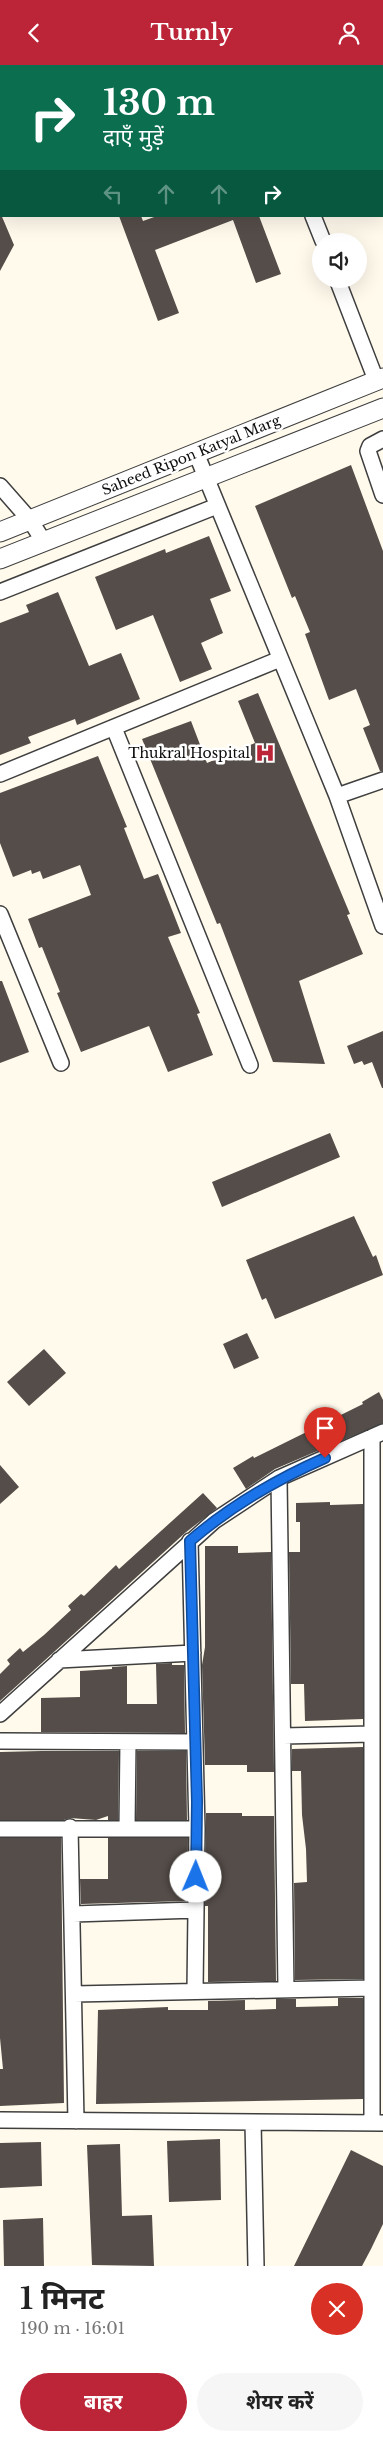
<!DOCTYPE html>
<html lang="hi">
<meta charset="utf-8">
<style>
:root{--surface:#fff;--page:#f6f6f6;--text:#222;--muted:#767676;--accent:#bc2538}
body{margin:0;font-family:"Libre Baskerville","Noto Sans Devanagari",serif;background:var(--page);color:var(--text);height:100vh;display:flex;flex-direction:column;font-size:19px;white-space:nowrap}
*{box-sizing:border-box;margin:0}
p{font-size:16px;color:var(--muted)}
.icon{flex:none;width:28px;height:28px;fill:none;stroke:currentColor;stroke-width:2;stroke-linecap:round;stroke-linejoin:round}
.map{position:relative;height:2201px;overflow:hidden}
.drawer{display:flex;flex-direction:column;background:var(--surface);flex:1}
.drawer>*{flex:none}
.guide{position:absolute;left:0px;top:0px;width:384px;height:152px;box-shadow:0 5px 20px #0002;background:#0b6e4f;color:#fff;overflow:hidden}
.buttons{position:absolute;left:312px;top:168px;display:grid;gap:10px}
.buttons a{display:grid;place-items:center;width:55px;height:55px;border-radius:50%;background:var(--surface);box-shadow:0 5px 20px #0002;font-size:25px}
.pin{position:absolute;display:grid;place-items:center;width:42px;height:42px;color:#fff;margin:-51px -21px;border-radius:50% 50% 50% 0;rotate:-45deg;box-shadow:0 0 5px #0007}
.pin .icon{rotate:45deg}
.me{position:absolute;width:55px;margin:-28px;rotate:1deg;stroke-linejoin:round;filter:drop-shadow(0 0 4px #0008)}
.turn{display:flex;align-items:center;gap:18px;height:105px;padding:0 20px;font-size:22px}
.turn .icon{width:65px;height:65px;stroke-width:2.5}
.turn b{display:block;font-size:35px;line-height:42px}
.lanes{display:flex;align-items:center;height:48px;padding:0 20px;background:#0003;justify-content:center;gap:25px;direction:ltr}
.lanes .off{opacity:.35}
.round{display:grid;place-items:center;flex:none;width:52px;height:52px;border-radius:26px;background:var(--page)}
.summary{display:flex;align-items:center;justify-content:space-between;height:85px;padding:0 20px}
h1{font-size:30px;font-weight:700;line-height:38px}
.cta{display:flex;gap:10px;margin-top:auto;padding:10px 20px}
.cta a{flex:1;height:58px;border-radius:30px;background:var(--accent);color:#fff;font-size:20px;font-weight:700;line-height:58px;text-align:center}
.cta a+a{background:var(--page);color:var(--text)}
header{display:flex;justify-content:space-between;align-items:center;height:65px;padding:0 20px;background:var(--accent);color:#fff;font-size:22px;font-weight:700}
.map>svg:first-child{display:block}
</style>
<header><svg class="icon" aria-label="back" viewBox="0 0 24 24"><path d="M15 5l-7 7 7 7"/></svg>Turnly<svg class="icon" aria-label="person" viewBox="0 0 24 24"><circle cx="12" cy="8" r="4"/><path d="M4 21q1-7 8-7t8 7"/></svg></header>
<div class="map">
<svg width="383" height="2201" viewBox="0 0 383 2201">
<rect width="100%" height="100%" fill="#fffaec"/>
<path fill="#554d49" d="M0 147 14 180 0 206Z
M119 151H141L143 156 157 151H259L281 209 256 218 233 155 155 185 179 248 158 256Z
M351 400 383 486V706H380L363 663 370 660 356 624 329 635 305 569 310 567 295 531 292 533 255 441Z
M209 471 231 526 210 534 223 568 201 578 212 604 180 617 153 550 116 565 95 512 165 484 166 488Z
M58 527 89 601 121 588 140 634 77 660 75 654 28 672 31 678 0 690V558L29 547 26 540Z
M258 628 350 849 347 850 363 889 299 916 325 999 273 997 220 858 217 859 142 674 191 656 207 698 255 678 238 636Z
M98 691 127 762 124 763 144 814 158 809 181 868 168 872 200 948 197 949 213 990 168 1007 149 961 81 987 57 928 60 927 42 882 39 883 28 854 91 830 80 800 43 814 40 806 32 809 31 805 13 812 0 778V728Z
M0 916H2L29 987 0 998Z
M383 966V1023H382L372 997 364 1000 362 996 354 999 347 981Z
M330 1068 340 1092 222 1142 212 1117Z
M354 1151 373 1192 376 1190 383 1210 275 1254 266 1233 262 1235 246 1195Z
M247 1268 259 1293 234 1304 223 1279Z
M44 1284 66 1308 29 1341 7 1317Z
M379 1327 383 1335V1358L275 1404 246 1424 233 1403 253 1391 254 1393 363 1339 362 1337Z
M0 1400 19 1422 0 1439Z
M203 1428 217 1443 185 1468 0 1636V1609L10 1599 7 1595 20 1583 23 1587 44 1570 71 1545 68 1541 81 1529 84 1531 116 1500 119 1504Z
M330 1437V1440L363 1439V1654L305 1656 304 1619H291L289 1487H300V1457H296V1438Z
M205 1481H238V1488L271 1487 274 1707H247V1700H205L202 1600 205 1582Z
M172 1598V1600H184L185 1668 41 1667V1633L80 1632V1606L112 1604V1602L127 1601V1639H157L156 1599Z
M363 1682V1914L295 1915 294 1818 307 1817 306 1784 302 1750 301 1706H292V1684Z
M41 1686H119L118 1755H108V1751L96 1755 70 1753 64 1755H0V1687Z
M137 1686H186L187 1755H136Z
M206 1748H242V1751H274L276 1916 208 1917V1841H205Z
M0 1773H61L64 2038 0 2041V2004H3L0 1973Z
M108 1773H188L187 1836 81 1839 80 1814H108Z
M338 1933H363V2034L96 2039 98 1945 168 1942V1945H208V1936L245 1935V1945L276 1944V1934H296V1942L338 1941Z
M220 2074 221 2135 169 2137 167 2076Z
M41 2077 42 2121 0 2123V2078Z
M120 2079 122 2151 152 2150 154 2201 92 2200 87 2080Z
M351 2085 383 2101V2159L371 2184 362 2201H294Z
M43 2153 44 2201H4L3 2155Z"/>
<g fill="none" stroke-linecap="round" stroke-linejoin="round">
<defs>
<path id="minor" d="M255 0 256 1
M313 151 323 176
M337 214 376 315
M383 374 370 381 368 386 383 430
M196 388 337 731 383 861
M0 421 30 455 44 477
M0 527 217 441
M114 663 250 1000
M0 709 280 594
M337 731 383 715
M0 849 61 998
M372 1372V2058
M279 1413 286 1925
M190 1476 197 1764 195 1925
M59 1595 193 1588
M0 1649 214 1456 279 1413 383 1367
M283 1671 372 1669
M0 1676 195 1677
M70 1762 76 2056
M127 1763 128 1677
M0 1764H197
M73 1849 196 1845
M74 1929 372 1923
M0 2055 383 2058
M253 2057 256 2201"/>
<path id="tertiary" d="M0 467 383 313
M0 494 383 343"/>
</defs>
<use href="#minor" stroke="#3f3f3f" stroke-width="18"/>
<use href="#tertiary" stroke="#3f3f3f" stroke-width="21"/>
<use href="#minor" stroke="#fff" stroke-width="15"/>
<use href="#tertiary" stroke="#fff" stroke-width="19"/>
</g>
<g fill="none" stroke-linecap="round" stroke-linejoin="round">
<defs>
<path id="route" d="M196 1812 197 1737 190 1476C232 1440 275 1415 325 1393"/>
</defs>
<use href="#route" stroke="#114b97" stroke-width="12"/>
<use href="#route" stroke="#1a73e8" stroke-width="9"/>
</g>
<defs>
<symbol id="hospital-bare" viewBox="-9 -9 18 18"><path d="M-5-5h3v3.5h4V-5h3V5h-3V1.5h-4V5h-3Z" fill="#bc2538" stroke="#fff" stroke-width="2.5" paint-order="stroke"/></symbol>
</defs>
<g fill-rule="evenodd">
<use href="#hospital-bare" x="251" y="674" width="28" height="28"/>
</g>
<g text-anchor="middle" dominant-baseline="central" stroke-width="5" stroke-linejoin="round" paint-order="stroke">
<g font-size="14" fill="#0c0c0c" stroke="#fff">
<text transform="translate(191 390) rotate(-22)">Saheed Ripon Katyal Marg</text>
</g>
<g font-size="14" fill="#0c0c0c" stroke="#fff" text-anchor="end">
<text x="250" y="688">Thukral Hospital</text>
</g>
</g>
</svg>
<div class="buttons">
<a><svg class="icon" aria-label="sound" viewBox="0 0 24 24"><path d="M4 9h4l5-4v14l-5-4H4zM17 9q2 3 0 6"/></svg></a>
</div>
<div class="pin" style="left:325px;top:1393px;background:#d93025"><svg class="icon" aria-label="arrive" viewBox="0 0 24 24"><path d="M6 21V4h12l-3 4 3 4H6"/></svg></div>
<svg class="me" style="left:196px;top:1812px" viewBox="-20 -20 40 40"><circle r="19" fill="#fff"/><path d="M0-13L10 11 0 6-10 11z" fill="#1a73e8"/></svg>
<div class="guide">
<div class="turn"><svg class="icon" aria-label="right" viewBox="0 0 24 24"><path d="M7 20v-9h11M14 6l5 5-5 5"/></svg><div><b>130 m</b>दाएँ मुड़ें</div></div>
<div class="lanes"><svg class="icon off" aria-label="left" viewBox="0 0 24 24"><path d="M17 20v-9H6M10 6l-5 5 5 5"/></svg><svg class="icon off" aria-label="ahead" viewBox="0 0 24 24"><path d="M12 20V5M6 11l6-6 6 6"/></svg><svg class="icon off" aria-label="ahead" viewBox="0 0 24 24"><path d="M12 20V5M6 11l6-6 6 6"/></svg><svg class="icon" aria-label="right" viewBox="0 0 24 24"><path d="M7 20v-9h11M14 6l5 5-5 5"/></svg></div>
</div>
</div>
<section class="drawer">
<div class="summary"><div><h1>1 मिनट</h1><p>190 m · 16:01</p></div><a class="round" style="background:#d93025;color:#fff"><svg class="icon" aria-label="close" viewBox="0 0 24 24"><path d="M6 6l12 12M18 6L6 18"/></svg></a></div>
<div class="cta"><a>बाहर</a><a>शेयर करें</a></div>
</section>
